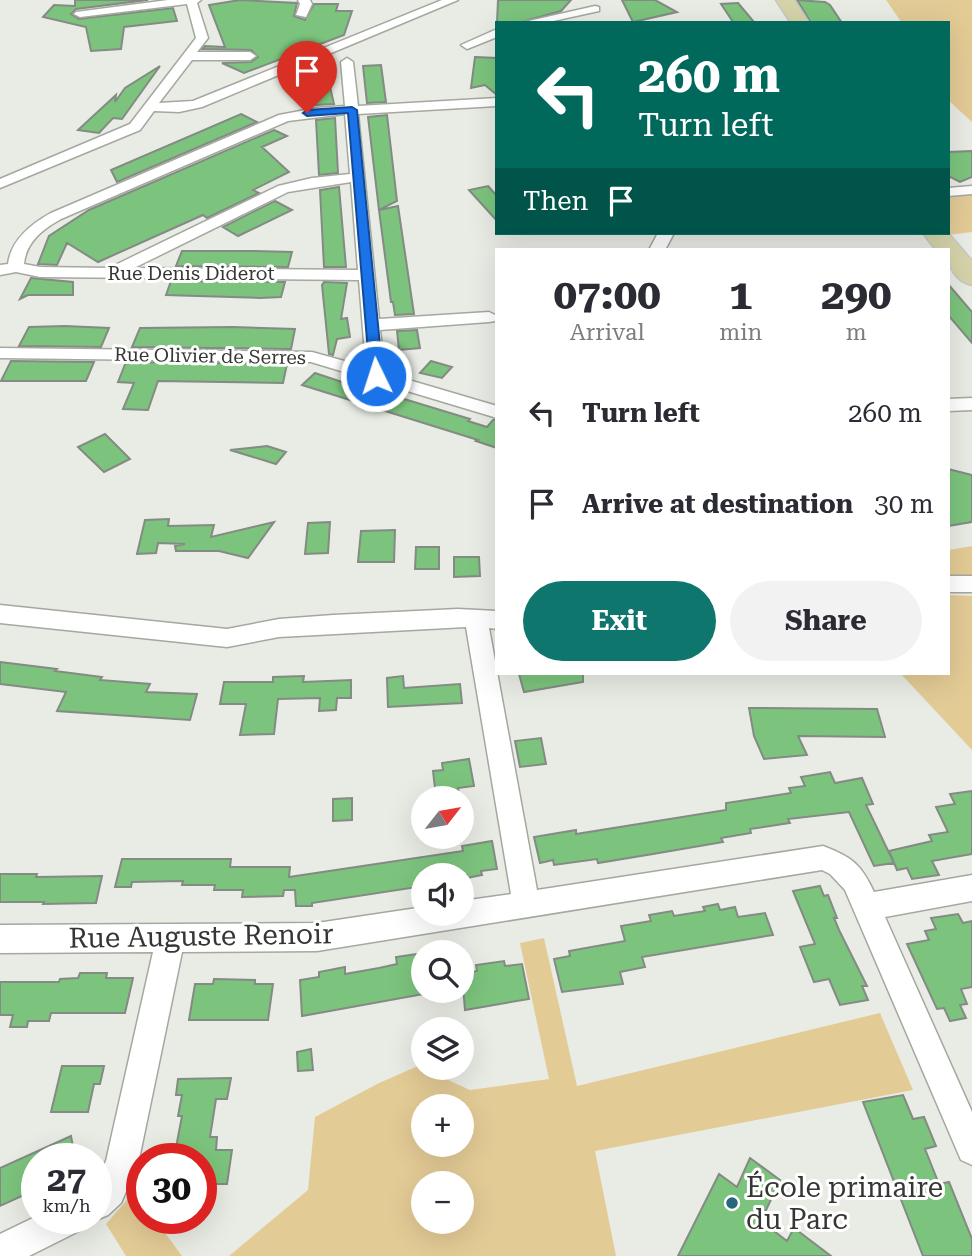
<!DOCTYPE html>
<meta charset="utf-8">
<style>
:root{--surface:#fff;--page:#f2f2f3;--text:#2b2b33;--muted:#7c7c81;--accent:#0f766e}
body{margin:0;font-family:"Roboto Serif",serif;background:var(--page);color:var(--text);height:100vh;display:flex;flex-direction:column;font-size:26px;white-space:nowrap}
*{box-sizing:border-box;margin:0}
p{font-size:23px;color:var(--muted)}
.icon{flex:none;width:38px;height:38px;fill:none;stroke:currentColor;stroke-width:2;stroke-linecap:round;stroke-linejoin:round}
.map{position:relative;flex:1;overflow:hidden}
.side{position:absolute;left:495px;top:248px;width:455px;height:427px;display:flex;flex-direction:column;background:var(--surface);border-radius:0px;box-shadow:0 7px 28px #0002}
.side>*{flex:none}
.guide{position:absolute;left:495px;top:21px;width:455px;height:214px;border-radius:0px;box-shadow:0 7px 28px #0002;background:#00695c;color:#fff;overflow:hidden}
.needle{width:46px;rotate:59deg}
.tools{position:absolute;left:411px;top:786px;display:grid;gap:14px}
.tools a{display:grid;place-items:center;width:63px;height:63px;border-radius:50%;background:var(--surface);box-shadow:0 7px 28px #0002;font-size:35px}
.speed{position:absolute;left:21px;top:1143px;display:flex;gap:14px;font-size:35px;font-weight:700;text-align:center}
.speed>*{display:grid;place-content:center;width:91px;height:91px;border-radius:50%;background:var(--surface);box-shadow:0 7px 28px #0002;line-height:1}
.speed small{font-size:18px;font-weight:400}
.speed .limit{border:10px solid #d22;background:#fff;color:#111}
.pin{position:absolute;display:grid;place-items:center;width:60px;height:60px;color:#fff;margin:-72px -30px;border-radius:50% 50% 50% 0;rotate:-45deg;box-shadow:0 0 7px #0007}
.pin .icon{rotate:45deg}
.me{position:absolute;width:77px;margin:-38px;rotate:356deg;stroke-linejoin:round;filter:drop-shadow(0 0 5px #0008)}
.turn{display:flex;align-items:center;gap:24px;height:147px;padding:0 28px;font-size:32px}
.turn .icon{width:91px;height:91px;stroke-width:2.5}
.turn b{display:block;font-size:49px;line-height:60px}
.then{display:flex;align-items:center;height:66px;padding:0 28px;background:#0003;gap:14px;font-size:26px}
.eta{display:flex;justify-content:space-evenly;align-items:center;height:119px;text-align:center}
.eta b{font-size:42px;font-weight:700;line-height:49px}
.button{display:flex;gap:14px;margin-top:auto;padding:14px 28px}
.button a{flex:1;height:80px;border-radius:42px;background:var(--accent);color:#fff;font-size:28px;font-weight:700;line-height:80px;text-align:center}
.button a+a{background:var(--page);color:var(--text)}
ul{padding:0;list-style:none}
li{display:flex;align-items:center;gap:21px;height:91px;padding:0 28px}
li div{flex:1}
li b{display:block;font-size:26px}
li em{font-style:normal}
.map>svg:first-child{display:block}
</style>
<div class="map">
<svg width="972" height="1256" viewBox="0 0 972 1256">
<rect width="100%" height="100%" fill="#e9ece4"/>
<path fill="#e3cb95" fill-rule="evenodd" d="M886 0H972V122L949 101 948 23H902Z
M972 193V232L948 235 949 194Z
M972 546V577L949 576V550Z
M949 595 972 596V750L901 674H948Z
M544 938 577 1086 880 1013 913 1090 595 1151 616 1256H229L308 1190 315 1117 379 1083 418 1066 470 1090 549 1079 520 943ZM462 1106V1144H424V1106ZM462 1183V1222H424V1183Z
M135 1191 142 1201V1218H154L182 1256H126L106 1224Z"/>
<path fill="#7cc47d" stroke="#848a84" stroke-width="2" d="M75 0H148L76 9 71 14 79 19 173 8 177 21 124 27 121 49 91 51 86 27 43 17 54 5 75 6Z
M240 0 297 3 294 16 305 20 314 4H338L336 11H352L344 35 244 73 222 63 251 62 258 57 251 50 202 49 205 46 225 47 209 5Z
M498 0H571L561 11 518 23H497Z
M622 0H655L677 12 633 22Z
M797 0 825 2 830 5 842 23H811Z
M738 3 754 22H733L721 4Z
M475 57 497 58V95L485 85 471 88Z
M381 65 386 102 367 103 363 66Z
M160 66 122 119 113 118 99 133 78 130 116 95 115 102 125 88Z
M328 78 334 104 315 105V99L312 100V83L314 79Z
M241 114 257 122 117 182 111 170Z
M387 115 397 201 379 210 368 117Z
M335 118 338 173 319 175 316 120Z
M274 130 287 136 262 147 289 172 253 190 259 193 207 218 203 215 98 262 67 243 57 265 38 264 49 236 89 210Z
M972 151V177L960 182 948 176V152Z
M488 186 497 196V221L469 190Z
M339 187 346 267H324L320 190Z
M275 201 292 210 238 236 223 227Z
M398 206 414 314 395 315 393 302H391L379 210Z
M182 251H253L292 252 288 267 176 266Z
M31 278 73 282V295H28L20 299Z
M171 281 285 282 281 297 260 298 166 295Z
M324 282 347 283 341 319 347 318 350 337 337 339 333 355 329 354 322 285Z
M948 284 972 312V343L948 315Z
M65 326 109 328 101 347 19 346 29 327Z
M233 327 295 329 291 349 132 347 140 328Z
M417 330 420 348 399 350 397 331Z
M11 361 94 362 86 381H1Z
M431 361 452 367 442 378 420 373Z
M126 362 287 364 283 383 158 381 148 410 123 409 134 383 118 382Z
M315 373 369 391 371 389 470 419 468 421 487 427 493 420H497V448L476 441 478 440 302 385Z
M105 434 130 459 104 472 78 447Z
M267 446 286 452 276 464 230 450Z
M948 469 972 475V522L948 526Z
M169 519 168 526 214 525 211 537 274 522 248 558 219 551H176L175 546 185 544 158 543 156 553 137 554 145 520Z
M330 522 328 553 305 554 308 523Z
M395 530 394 562H358L361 531Z
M416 547H439V569H415Z
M454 557H479L480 576 454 577Z
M0 662 57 669 55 671 102 677 100 680 150 684 146 692 197 694 190 720 57 711 66 692 0 684Z
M519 674H583V682L524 692Z
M304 676 303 682 351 680V698H337L336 710 319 711 320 698 278 699 274 734 240 735 246 704H220L224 682H273V677Z
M403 676 404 688 460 684 462 703 388 707 387 678Z
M749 708 877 709 885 737 798 736 807 755 764 759 754 736Z
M541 738 546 764 520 767 515 741Z
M469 759 474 786 458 788 459 794 436 797 433 771 443 770 442 763Z
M830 772 835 783 862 778 873 804 866 805 894 863 874 866 849 812 788 819 790 823 750 829 751 833 721 838 723 842 653 854 598 863 597 859 554 865 553 860 540 863 534 837 576 830V834L726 810V803L791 793 789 788 805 786 801 777Z
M972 791V854L932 861 939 875 912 879 907 868 897 870 889 851 932 841 929 835 948 832 936 807 955 804 950 794Z
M352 798V820L333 821V799Z
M492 841 497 869 481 871 482 875 467 878V875H424V886L312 903V906H296L295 890H284L283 896 242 897 243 890H214L215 885H182L183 881 132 882 131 887H115L122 859H231L230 867H290L289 877 463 851 462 846Z
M0 874H37L36 877 102 876 96 903 43 904 44 902H0Z
M820 886 824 896 828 895 837 918H834L839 930 867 986H862L868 1000 840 1005 829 979 814 982 800 947 815 944 793 891Z
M718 904 720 910 735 907 738 917 765 913 773 935 642 957 645 967 620 972 623 984 562 992 554 959 570 956 569 951 625 941 621 926 651 921 649 915 672 911 674 916 705 911 703 907Z
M958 914 963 923 972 921V987L961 989 967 1004 960 1005 966 1018 950 1021 944 1008 937 1009 907 944 929 940 925 931 936 929 931 918Z
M424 953V994L302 1016 300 980 319 977V972L345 967V974L379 968 397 964 396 957Z
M504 961 505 966 522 964 529 999 465 1010 462 974 477 971 476 965Z
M80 973H107L106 978H133L125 1013H51L49 1021H28L27 1027H10L13 1015H0V982H59L60 979 78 978Z
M214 979 255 980V984H273L268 1020H189L195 984H213Z
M311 1049 313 1070 298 1071 297 1052Z
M62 1066H104L100 1084H94L88 1112H51Z
M231 1078 227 1099H216L210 1137H217L216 1150H232L227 1184H201V1158H174L182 1116H178L182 1095H176L178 1079Z
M903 1095 913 1119 924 1117 936 1146 925 1149 939 1184 949 1182 972 1239V1256H923L863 1102Z
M71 1136 75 1158H37V1189L0 1206V1168Z
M750 1158 780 1180 761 1221 787 1241 794 1228 831 1256H678L719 1174 737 1187Z"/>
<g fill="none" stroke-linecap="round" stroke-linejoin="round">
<defs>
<path id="street" d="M168 0H201L197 3 208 38 197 52H250L256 56 250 60H192L159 103 193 101 442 0H458L202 107 179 112 154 111 140 130 0 188V179L130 124 196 38 187 4 80 17 74 14 76 12Z
M298 0H310L312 4 306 17 296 15 300 4Z
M595 6 599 7V11L544 23H520Z
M497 29V37L467 49 461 45Z
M347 58 353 62 358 106 497 98V106L358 114 379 319 489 312 497 316 495 321 489 322 380 330 385 373 497 406V418L311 362 0 358V348L312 352 366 367 359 280 40 277 16 272 0 275V265L8 264C11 240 31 224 51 213L279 115 316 108 345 106 341 62ZM345 114 350 174 312 178 278 186 109 268 40 267 24 264C26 242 43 229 61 219L288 121ZM351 182 358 270 134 268 288 192Z
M972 186V194L948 196V188Z
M658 233H674L665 250H649Z
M972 398V410L948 411V399Z
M948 576H972V592H948Z
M0 605 227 629 279 619 333 615 458 609 497 611V629L489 628 537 890 823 846C852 857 861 864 874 892L972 875V901L885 917 972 1112V1165L961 1160 845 890 830 874 822 870 317 951 182 952 138 1164 121 1203 108 1215 96 1220 92 1218H96V1180L106 1161 153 952 0 953V925L317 923 424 907V914H462V901L511 894 466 627 279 637 227 647 0 623Z
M37 1216 86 1218 81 1230 29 1256H0V1234Z"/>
<path id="primary" d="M776 0H794L809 23H791Z
M923 233H948L972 261V285C955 281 948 267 948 250H936Z"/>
</defs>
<use href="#street" stroke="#a4a89f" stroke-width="3"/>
<use href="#primary" stroke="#c7c7c6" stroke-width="3"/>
<use href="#street" fill="#fff" fill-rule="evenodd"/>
<use href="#primary" fill="#d5d3a9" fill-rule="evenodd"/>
</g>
<path fill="#1a73e8" stroke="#114b97" stroke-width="2" d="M352 107 357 110 383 376 376 380 370 376 348 113 307 116 303 113 307 110Z"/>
<circle fill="#27687c" stroke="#fff" stroke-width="2.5" cx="732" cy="1203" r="7"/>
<g text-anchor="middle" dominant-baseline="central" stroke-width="6" stroke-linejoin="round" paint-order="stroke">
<g font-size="19" fill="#363734" stroke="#fff">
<text x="191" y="273">Rue Denis Diderot</text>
<text transform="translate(210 356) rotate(1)">Rue Olivier de Serres</text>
</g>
<g font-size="28" fill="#363734" stroke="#fff">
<text transform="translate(201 936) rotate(-1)">Rue Auguste Renoir</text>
</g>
<g font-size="28" fill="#363734" stroke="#fff" text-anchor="start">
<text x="746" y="1187">École primaire<tspan x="746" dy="32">du Parc</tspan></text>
</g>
</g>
</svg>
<div class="tools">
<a><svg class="needle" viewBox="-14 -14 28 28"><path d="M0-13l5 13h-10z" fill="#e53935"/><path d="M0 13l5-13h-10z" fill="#7c7c81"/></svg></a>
<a><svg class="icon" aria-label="sound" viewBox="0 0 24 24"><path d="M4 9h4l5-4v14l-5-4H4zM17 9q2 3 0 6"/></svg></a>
<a><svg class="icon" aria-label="search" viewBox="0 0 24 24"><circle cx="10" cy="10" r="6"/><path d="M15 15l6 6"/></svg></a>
<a><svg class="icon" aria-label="layers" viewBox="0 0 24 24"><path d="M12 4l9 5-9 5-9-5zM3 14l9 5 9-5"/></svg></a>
<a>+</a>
<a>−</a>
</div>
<div class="speed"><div>27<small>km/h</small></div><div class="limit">30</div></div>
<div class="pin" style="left:307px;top:113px;background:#d93025"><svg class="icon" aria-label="arrive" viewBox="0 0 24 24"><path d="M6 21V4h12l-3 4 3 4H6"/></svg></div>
<svg class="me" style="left:376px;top:376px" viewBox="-20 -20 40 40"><circle r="17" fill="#1a73e8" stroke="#fff" stroke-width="3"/><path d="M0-11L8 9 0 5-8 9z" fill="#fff"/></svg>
<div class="guide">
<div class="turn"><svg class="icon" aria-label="left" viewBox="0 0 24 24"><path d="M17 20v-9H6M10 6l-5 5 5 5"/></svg><div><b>260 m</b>Turn left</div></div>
<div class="then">Then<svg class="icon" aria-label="arrive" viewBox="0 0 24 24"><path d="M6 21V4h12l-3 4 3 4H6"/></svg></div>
</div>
<section class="side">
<div class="eta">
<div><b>07:00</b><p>Arrival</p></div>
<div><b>1</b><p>min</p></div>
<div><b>290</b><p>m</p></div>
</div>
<ul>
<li><svg class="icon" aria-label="left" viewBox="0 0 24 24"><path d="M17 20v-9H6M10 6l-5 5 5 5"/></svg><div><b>Turn left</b></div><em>260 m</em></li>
<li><svg class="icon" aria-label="arrive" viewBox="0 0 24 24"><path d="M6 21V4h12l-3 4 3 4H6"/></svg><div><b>Arrive at destination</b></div><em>30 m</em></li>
</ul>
<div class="button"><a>Exit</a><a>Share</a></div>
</section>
</div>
